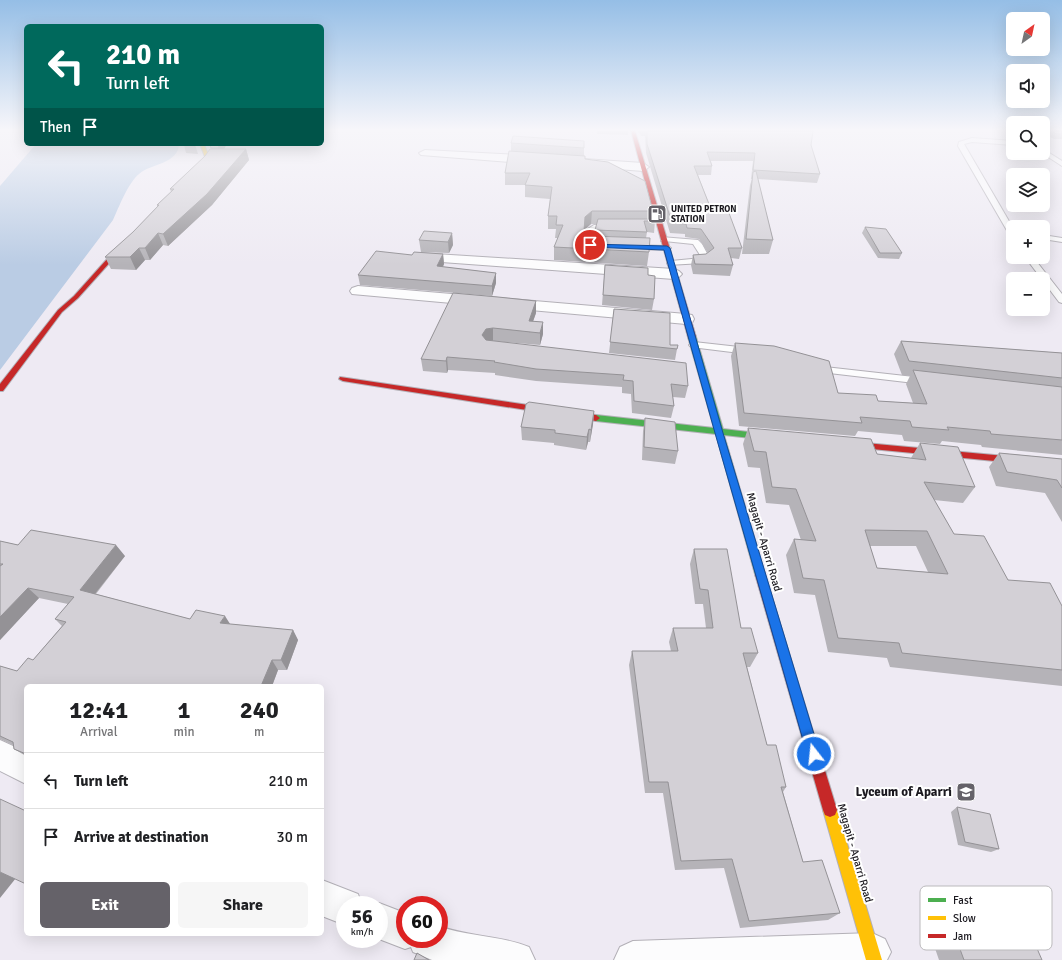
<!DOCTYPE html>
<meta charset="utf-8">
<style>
:root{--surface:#fff;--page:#f6f6f6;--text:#202124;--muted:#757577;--line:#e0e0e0;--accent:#656269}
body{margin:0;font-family:Signika,sans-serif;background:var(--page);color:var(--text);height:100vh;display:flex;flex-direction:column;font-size:15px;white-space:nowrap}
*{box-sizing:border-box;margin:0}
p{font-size:13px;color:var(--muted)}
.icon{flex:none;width:22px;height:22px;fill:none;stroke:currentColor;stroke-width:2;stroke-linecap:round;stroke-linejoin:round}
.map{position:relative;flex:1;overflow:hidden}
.sheet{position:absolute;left:24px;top:684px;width:300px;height:252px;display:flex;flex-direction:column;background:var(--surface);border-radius:6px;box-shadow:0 4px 16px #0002}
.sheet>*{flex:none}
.hud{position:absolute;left:24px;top:24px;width:300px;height:122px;border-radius:6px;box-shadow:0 4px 16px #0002;background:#00695c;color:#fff;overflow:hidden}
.needle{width:26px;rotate:33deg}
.fabs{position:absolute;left:1006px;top:12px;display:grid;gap:8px}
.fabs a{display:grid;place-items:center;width:44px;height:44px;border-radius:6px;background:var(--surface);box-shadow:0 4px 16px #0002;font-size:20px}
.speed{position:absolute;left:336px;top:896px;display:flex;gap:8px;font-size:20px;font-weight:700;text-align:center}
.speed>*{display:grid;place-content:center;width:52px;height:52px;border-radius:50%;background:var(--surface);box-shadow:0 4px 16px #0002;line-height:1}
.speed small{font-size:10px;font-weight:400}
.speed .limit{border:6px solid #d22;background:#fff;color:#111}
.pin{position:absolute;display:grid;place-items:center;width:34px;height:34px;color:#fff;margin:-17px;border:2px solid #fff;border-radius:50%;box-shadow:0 1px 4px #0007}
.me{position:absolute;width:44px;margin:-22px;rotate:344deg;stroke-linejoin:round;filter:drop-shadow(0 0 3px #0008)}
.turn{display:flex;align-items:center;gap:14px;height:84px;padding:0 16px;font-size:18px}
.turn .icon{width:52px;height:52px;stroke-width:2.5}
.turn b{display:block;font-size:28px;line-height:34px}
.then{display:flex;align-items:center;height:38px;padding:0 16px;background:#0003;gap:8px;font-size:15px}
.eta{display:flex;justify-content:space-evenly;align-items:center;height:68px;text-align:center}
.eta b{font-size:24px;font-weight:800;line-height:28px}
.primary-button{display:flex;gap:8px;margin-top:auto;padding:8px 16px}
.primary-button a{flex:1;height:46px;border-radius:6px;background:var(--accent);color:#fff;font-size:16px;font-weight:800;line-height:46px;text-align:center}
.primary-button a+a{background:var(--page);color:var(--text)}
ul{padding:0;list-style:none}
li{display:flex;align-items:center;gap:12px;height:56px;padding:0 16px;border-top:1px solid var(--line)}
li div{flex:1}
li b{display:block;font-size:15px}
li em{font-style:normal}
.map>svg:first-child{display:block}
</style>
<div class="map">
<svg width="1062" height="960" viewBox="0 0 1062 960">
<rect width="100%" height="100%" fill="#eeeaf3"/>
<path fill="#bacce4" d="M36 144H179C178 164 152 163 139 174 128 183 119 207 113 220L0 370V186Z"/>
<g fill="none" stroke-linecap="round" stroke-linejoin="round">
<defs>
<path id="lane" d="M972 138 1013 141V145L972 142 964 144 1013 228V236L1009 234 958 146 959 142Z
M1043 149 1062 161V166L1042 153Z
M594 225H613L617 227 613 229 594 231 593 243 600 246 596 248 585 244 586 230Z
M1043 235 1062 238V242L1043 239Z
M661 237 698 240 702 244 710 259 703 263 668 265 667 263 671 261 702 258 693 244 664 241H661Z
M630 245 667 246 671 248 667 250 633 249H630Z
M1025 257H1033L1062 294V303L1059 302Z
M694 342 748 348 753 351 748 354 691 347 689 345Z
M816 366 923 378 928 381 923 384 812 371 811 369 812 367Z"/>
<path id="street" d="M425 150 537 156 543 160 537 164 421 155 419 153Z
M584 159 643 163 649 167 643 171 580 166 578 163Z
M419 253 674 269 679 271 682 274 679 277 674 279 414 260 412 257 414 254Z
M358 286 686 314 692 315 694 319 692 323 686 324 352 294 350 291 352 288Z
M0 740 26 752V784L0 771Z
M322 880 358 894 362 905H345V925L322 916Z
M379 903 405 913V939H439V926C468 937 500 935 529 947L535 960H432L413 952 411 947 405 949 379 939V905H374Z
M872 933 885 939 891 952 887 960H614L620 947 633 941Z"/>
<path id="fast" d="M689 335H695L696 337 723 429 776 435 780 438 776 441 724 435 765 574 764 577 760 578 756 577 755 574 716 434 596 421 592 418 596 415 714 428 688 337Z"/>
<path id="slow" d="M200 144H204L209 157 206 164 191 178H187V176L202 162 205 157Z
M1005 456 1062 461V467L1002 461 1001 459 1002 457Z
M830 803 835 805 837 810 882 960H866L823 810 825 805Z"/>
<path id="jam" d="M631 131H635L696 337 695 339H689L688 337Z
M128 241 133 242 112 260 78 298 62 312 3 391H0V384L58 310 74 296 108 258Z
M340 377 596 415 600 418 596 421 343 381 339 379Z
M844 441 1005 456 1009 459 1005 462 841 446 840 444 841 442Z
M760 570 764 571 765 574 837 810 835 815 830 817 825 815 823 810 755 574 756 571Z"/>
</defs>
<use href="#lane" stroke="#b3b0b7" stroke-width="2"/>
<use href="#street" stroke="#b3b0b7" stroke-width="2"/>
<use href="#fast" stroke="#b3b0b7" stroke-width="2"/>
<use href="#slow" stroke="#b3b0b7" stroke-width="2"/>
<use href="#jam" stroke="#b3b0b7" stroke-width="2"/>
<use href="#lane" fill="#fcfcfd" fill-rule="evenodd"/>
<use href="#street" fill="#fcfcfd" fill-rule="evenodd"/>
<use href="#fast" fill="#4caf50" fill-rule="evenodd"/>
<use href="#slow" fill="#ffc107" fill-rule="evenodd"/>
<use href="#jam" fill="#c62828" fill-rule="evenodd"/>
</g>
<path fill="#b5b3b8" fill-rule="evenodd" d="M597 131H628V135L597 134Z
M638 131H813L811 145 820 174 817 183 758 179 773 240 769 254H742L750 185 752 179H751L753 161H711L712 166 711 175H698L709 204 742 248 739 259 731 258 733 265 730 276 693 274 691 265 693 255 706 254 708 253 699 239 685 237V234L670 233 646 153 645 136H641Z
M1043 131H1062V139H1054L1043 133Z
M511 143 584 148V156L585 159 653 211 652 219 655 221 654 233 647 232 646 238 649 252 647 266 554 260V247L558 238H555L556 229H548V216L550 199 525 197V185H505V173L511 151ZM591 224H597L595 236H591L584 231V230Z
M195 144 198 154 186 153 184 145Z
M209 144H227L224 149H246L249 160 212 205 168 246 163 245 150 260H145L136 270 111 269 105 257 133 232 157 207V205L171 192 170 189 205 156 211 149Z
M865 227 902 253 899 259 878 258 862 233Z
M452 233 453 245 449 253 421 252 419 240Z
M443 254 444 264 443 267 496 273V283L492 296 360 285 358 275 412 255Z
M605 265 648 275 654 299 652 310 602 305Z
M536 301V313L533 321 543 334 540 345 493 341H491L688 386 685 398 673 397 674 406 671 418 632 413 631 394 622 393V387L536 381 495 375V373L448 370 447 373 423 371 421 359Z
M614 309 670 345 677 349 675 360 609 353Z
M901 341 1062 353V455L982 447 981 445 942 441 940 444 904 441 902 435 858 431 855 436 739 426 731 356 735 343 838 393 878 401 913 403 906 384 910 376 902 375 894 354Z
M594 411 593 424 590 442H588L586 450 554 445V443L522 440 521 427Z
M645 418 678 451 675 464 642 460 643 431Z
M748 428 877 454 911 458 920 443 975 487 963 503 934 500 954 534 1008 580 1062 606V686L890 667 887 658 828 652 815 595 794 593 786 555 794 539 801 540 789 505 766 503 760 468 748 467 743 444ZM870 546H916L928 572 877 568Z
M999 453 1062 459V522L1045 493 996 486 989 467Z
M0 541 18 545 125 556 96 594 190 619 230 624 293 630 298 640 287 670H278L272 686H26V756L14 749 13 745 0 739V666L17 671 33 660 62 626 55 619 68 604 39 598 0 640Z
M694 549 741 628 758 653 750 667H747L767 745 786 787 783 792 803 862 840 913 828 920 740 928 724 868 675 870 663 793H645L629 665 632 651H671L669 642 673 628H706L703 604H695L690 564Z
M957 807 999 849 991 852 958 845 951 812Z
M947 914 1042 960H939L926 922Z"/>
<path fill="#949296" d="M220 144H227L220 156 218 148Z
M246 149 249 160 212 205 168 246 163 234Z
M592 211 591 224 584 230 585 217Z
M158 233 163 245 150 260 145 248Z
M452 233 453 245 449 253 448 242Z
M139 248 145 260 136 270 130 257Z
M443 254 444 264 438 276 437 266Z
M496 273V283L492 296V286Z
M536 301V313L529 333V321Z
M543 322V334L540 345V333Z
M493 328V341L487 342 482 335 486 329Z
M447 357 448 370 447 373 446 361Z
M594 411 593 424 590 442 591 430Z
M589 429 588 442 586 450 587 437Z
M116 545 125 556 90 600 80 590Z
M28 588 39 598 0 640V617Z
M225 616 232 627 220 623Z
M293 630 298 640 287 670 281 660Z
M272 660 278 670 272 686H261Z
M0 872 16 878 0 898Z"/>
<path fill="#d3d0d6" stroke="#949296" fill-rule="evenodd" d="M647 131H813L811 145 820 174 753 170 755 153 707 152 712 166H694L709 204 726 205 742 248H728L733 265 695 264 693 255 706 254 714 248 701 229 687 228 686 224 672 223 647 144Z
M1050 131H1062V134H1057Z
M513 136 584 141V148L511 143Z
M185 144H195V146L184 145Z
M210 144H220L218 148H211Z
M210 149H246L207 194 163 234 158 233 145 248H139L130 257H105L133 232 159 205H157L174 189H170L205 156Z
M509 151 585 156V159L608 162 645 181 653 211H592L585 217 584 231 591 236 650 238 649 252 554 247 563 225H556L557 216H548L552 187 525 185 530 173H505Z
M756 171 773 240 746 239 753 172Z
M598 219H655V221H644L647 232 595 230Z
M865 227 886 229 902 253H880Z
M424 231 452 233 448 242 419 240Z
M376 251 412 255 414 252 443 254 437 266 496 273 492 286 358 275Z
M605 265 648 268V275L655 276 654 299 603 295Z
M453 293 498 297 536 301 529 321 543 322 540 333 493 328 486 329 482 335 486 340 686 363 688 386 671 384 674 406 634 401 633 381 623 380 624 375 536 369 494 362 495 361 447 357 446 361 421 359Z
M614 309 670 313V345H678L677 349 610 342Z
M901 341 1062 353V378L909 361Z
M735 343 774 346 829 361 838 393 876 395 878 401 927 404 913 370 1062 387V440L991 434 990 431 947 427 949 430 912 427 910 421 860 417 862 423 744 413Z
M529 402 594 411 591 430 589 429 587 437 555 433V430L521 427 526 404Z
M645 418 675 422 678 451 644 447Z
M748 428 871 439 877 454 926 460 920 443 958 447 975 487 924 482 954 534 984 536 1008 580 1050 583 1062 606V670L902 653 899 643 838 638 824 580 803 578 794 539 816 541 796 489 772 487 766 452 754 451ZM865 530 927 531 948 574 877 568Z
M999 453 1062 459V488L1057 480 1007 472Z
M31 530 116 545 80 590 190 619 196 610 225 616 220 623 293 630 281 660H272L261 686H26V754L14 749 13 742 0 736V666L17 671 28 658 33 660 66 622 55 619 74 597 28 588 0 617V566L3 564H0V541L18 545Z
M694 549H727L741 628H751L758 653H743L767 745H776L786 787H781L803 862 822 860 840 913 749 921 732 859 681 861 668 782H649L632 651H678L673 628H713L708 590 700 589Z
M0 799 26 811V884L0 872Z
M957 807 990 814 999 849 965 842Z
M947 914H1022L1042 960H964Z
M417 953 429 960H414Z"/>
<linearGradient id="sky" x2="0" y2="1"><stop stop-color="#95bee6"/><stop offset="0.49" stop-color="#f7f6fa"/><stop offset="1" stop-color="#f7f6fa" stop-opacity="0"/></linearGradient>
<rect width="1062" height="265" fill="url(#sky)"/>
<path fill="#1a73e8" stroke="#114b97" d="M588 244 667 246 670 248 723 433 820 754 818 758 814 760 809 758 807 754 715 433 664 250 590 247 588 246Z"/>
<defs>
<symbol id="fuel-square" viewBox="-11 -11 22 22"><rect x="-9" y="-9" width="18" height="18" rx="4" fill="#656269" stroke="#fff"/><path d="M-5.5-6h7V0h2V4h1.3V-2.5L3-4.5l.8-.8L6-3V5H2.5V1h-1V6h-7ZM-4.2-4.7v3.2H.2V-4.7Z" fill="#fff"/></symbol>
<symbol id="university-square" viewBox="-11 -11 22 22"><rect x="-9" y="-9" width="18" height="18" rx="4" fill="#656269" stroke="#fff"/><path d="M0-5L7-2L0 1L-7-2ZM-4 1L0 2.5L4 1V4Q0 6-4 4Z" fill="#fff"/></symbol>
</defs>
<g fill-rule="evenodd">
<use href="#fuel-square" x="646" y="203" width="22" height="22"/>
<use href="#university-square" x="955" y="781" width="22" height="22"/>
</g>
<g text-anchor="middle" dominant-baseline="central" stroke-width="4" stroke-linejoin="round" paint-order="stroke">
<g font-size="9" font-weight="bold" fill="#1b191f" stroke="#fff" text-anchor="start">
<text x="671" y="209">UNITED PETRON<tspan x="671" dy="10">STATION</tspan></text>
</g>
<g font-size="11" fill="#1b191f" stroke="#fff">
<text transform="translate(764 542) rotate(74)">Magapit - Aparri Road</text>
<text transform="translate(855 853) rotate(74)">Magapit - Aparri Road</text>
</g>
<g font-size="13" font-weight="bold" fill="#1b191f" stroke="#fff" text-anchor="end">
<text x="952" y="792">Lyceum of Aparri</text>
</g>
</g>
<rect x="920" y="886" width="132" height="64" rx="6" fill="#fff" stroke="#bbbabc" stroke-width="1"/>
<rect x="928" y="898" width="18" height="4" fill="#4caf50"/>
<rect x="928" y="916" width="18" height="4" fill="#ffc107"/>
<rect x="928" y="934" width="18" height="4" fill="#c62828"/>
<g font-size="11" fill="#1b191f">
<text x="953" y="904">Fast</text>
<text x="953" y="922">Slow</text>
<text x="953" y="940">Jam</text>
</g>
</svg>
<div class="fabs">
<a><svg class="needle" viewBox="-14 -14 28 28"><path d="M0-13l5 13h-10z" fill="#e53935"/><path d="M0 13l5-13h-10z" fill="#757577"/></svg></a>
<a><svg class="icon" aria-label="sound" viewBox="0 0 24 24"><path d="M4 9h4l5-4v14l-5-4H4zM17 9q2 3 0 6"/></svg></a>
<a><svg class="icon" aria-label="search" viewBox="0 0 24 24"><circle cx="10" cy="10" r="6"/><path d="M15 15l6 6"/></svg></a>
<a><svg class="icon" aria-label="layers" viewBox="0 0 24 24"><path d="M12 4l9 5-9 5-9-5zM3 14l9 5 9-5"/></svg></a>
<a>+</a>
<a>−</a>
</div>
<div class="speed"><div>56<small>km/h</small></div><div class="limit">60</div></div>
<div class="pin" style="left:590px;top:245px;background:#d93025"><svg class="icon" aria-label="arrive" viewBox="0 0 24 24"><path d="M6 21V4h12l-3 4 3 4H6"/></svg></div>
<svg class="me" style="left:814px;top:754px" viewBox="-20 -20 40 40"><circle r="17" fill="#1a73e8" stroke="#fff" stroke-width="3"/><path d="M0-11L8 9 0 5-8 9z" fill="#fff"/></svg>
<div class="hud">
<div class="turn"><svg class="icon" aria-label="left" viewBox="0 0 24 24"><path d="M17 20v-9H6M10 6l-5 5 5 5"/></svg><div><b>210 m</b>Turn left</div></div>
<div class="then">Then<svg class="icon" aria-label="arrive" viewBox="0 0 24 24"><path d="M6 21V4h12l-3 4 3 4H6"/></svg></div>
</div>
<section class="sheet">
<div class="eta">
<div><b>12:41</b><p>Arrival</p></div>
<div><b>1</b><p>min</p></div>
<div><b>240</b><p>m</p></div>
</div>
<ul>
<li><svg class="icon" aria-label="left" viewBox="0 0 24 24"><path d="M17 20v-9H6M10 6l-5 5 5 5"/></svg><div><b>Turn left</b></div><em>210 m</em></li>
<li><svg class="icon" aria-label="arrive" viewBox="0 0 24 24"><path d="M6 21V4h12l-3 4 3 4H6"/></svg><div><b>Arrive at destination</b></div><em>30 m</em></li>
</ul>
<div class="primary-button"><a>Exit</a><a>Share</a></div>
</section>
</div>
